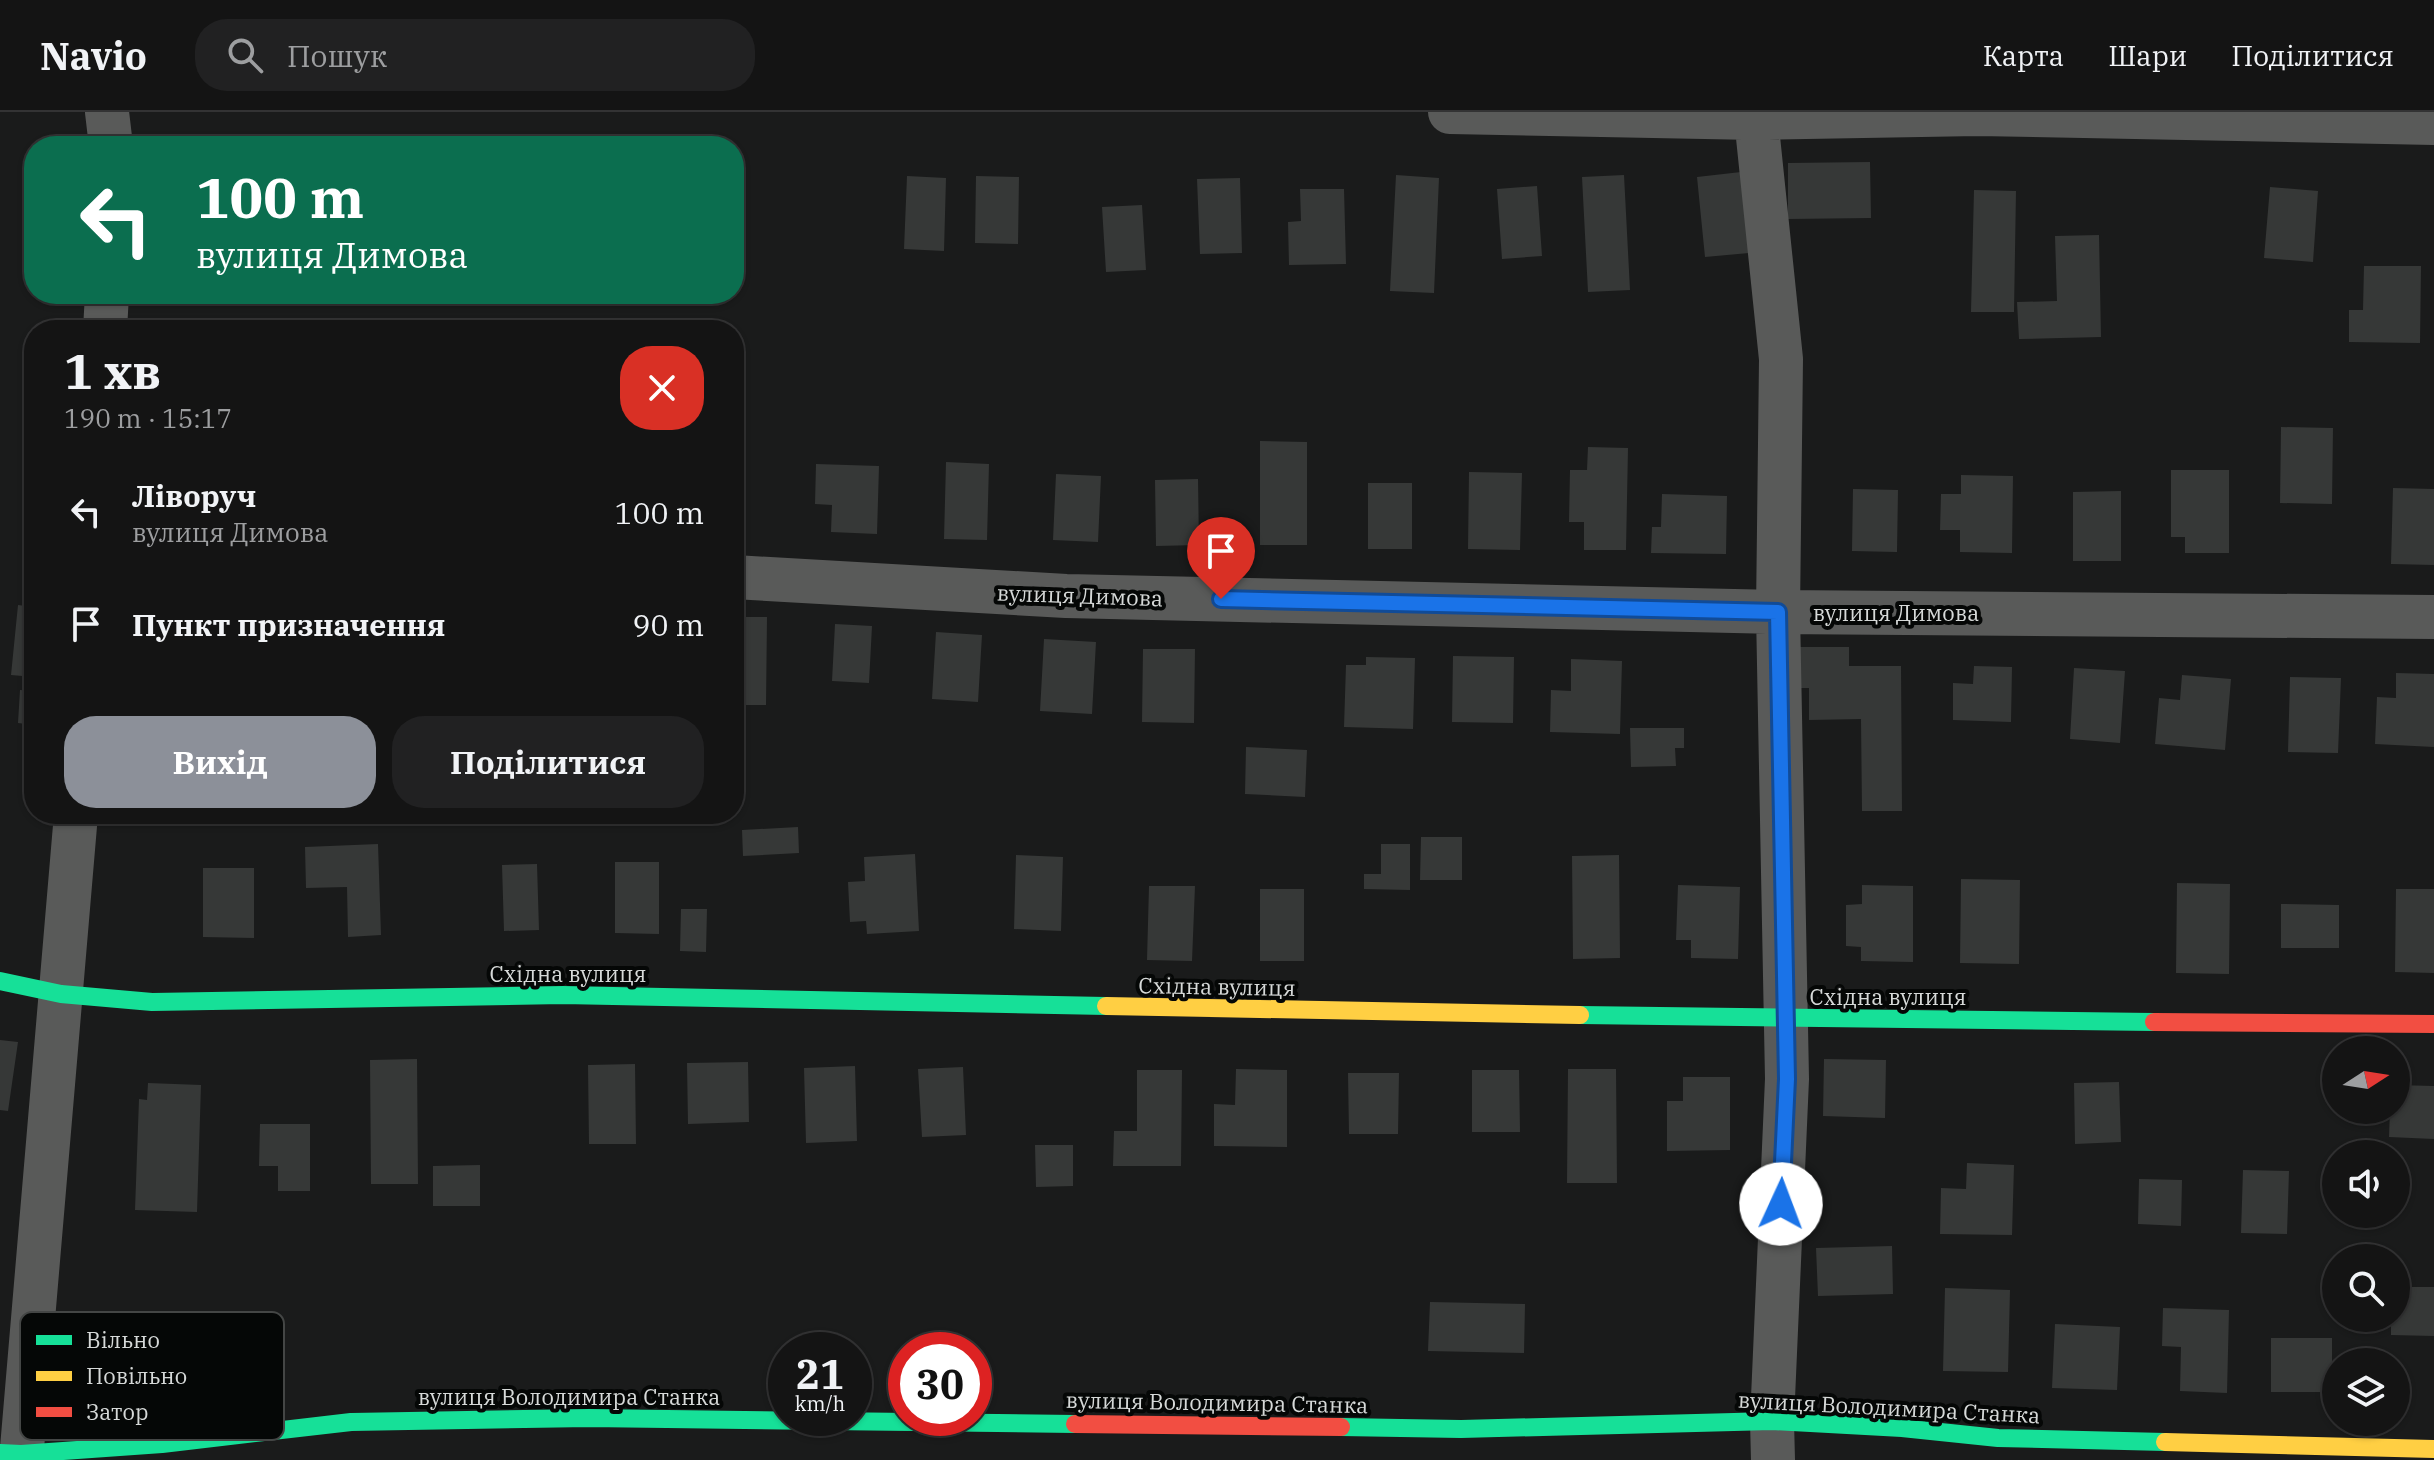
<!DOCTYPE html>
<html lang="uk">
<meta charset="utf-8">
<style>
:root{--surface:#141414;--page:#212122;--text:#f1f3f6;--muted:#9d9ea0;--line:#333334;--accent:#8c9099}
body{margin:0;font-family:"IBM Plex Serif",serif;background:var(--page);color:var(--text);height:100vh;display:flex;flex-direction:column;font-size:30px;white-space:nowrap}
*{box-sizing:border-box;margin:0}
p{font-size:26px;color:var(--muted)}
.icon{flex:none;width:44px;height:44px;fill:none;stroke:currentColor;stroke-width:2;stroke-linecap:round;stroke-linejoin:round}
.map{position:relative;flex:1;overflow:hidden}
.drawer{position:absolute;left:24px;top:208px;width:720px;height:504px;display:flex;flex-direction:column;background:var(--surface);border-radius:32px;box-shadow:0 2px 6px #0004,0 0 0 2px var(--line)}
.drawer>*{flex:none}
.guide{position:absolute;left:24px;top:24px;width:720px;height:168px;border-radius:32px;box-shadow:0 2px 6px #0004,0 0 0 2px var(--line);background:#0b6e4f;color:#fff;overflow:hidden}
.needle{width:52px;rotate:78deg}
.controls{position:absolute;left:2322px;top:924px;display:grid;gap:16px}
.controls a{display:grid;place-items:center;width:88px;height:88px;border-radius:50%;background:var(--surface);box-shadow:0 2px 6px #0004,0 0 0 2px var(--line);font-size:40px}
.speed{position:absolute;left:768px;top:1220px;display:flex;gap:16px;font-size:40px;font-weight:700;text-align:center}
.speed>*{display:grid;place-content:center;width:104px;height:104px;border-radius:50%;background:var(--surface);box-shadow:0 2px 6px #0004,0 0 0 2px var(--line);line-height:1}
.speed small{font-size:20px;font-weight:400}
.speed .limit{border:12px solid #d22;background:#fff;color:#111}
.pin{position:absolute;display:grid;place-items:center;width:68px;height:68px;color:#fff;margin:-82px -34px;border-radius:50% 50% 50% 0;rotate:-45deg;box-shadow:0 0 8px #0007}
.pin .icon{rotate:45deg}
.me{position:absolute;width:88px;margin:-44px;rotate:2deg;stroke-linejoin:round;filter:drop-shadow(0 0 6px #0008)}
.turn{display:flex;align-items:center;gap:28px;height:168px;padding:0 40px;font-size:36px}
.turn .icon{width:104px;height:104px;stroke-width:2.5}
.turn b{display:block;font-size:56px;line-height:68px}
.round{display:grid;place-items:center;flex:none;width:84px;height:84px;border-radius:32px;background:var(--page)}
.head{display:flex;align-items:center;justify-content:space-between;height:136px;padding:0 40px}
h1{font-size:48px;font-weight:800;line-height:60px}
.cta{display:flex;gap:16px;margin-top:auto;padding:16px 40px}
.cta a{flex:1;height:92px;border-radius:32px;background:var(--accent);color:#fff;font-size:32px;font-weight:800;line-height:92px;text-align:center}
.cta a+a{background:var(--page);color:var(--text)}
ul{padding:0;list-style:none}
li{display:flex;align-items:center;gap:24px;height:112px;padding:0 40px}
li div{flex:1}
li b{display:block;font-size:30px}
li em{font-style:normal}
header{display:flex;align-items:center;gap:48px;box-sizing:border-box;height:112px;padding:0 40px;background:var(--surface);border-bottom:2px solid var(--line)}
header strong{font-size:38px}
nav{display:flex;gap:44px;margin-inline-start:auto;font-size:28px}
.search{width:560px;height:72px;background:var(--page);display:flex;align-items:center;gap:20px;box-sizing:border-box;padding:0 28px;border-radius:32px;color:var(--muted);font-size:30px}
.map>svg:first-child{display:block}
</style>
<header>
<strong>Navio</strong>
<div class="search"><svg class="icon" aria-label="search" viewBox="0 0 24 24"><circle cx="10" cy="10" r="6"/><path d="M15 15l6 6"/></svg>Пошук</div>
<nav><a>Карта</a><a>Шари</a><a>Поділитися</a></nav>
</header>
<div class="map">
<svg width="2434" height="1348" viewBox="0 0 2434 1348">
<rect width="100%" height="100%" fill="#1a1b1b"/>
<path fill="#363837" d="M46 26 79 33V34H45Z
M1870 50 1871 106 1788 107V51Z
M1741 60 1749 141 1705 145 1697 65Z
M1396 63 1439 66 1434 181 1390 179Z
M1624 63 1630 178 1588 180 1582 65Z
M907 64 946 66 944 139 904 137Z
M976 64 1019 65 1018 132 975 131Z
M1240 66 1242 141 1200 142 1197 67Z
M1537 74 1542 144 1502 147 1497 77Z
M2270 75 2318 79 2313 150 2264 146Z
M734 77H745L743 159H734Z
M1300 77H1344L1346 152 1289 153 1288 110 1301 109Z
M1974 78 2016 79 2014 200H1971Z
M1142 93 1146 158 1106 160 1102 95Z
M2099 123 2101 225 2019 227 2017 190 2057 189 2055 124Z
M2364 154H2421L2420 231 2349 230V198H2363Z
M2281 315 2333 316 2332 392 2280 391Z
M1260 329 1307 330V433H1260Z
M1588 335 1628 336 1626 438H1584V410H1569L1570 358H1587Z
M946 350 989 352 987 428 944 427Z
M816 352 879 354 877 422 831 420 832 393 815 392Z
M2171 358H2229V441H2185V425H2171Z
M1469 360 1522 361 1520 438 1468 437Z
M1056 362 1101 364 1098 430 1053 428Z
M1961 363 2013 364 2012 441 1960 440V418H1940L1941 382H1961Z
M1198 367 1199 433 1156 434 1155 368Z
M1368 371H1412V437H1368Z
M2393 376 2434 377V453L2391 452Z
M1853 377 1898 378 1897 440 1852 439Z
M2121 379V449H2073V380Z
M1662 382 1727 384 1726 442 1651 441 1652 415H1661Z
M18 493 34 495V565L11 563Z
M734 505H767L766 593H734Z
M835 512 872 514 869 571 832 569Z
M936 520 982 523 978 590 932 587Z
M1044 527 1096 530 1092 602 1040 599Z
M1797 535H1849V554H1901L1902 699H1862L1861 607 1809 608V576H1797Z
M1143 537H1195L1194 611 1142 610Z
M1453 544 1514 545 1513 611 1452 610Z
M1366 545 1415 546 1413 617 1344 615 1346 553H1366Z
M1571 547 1622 549 1620 622 1550 620 1551 578 1571 579Z
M1974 554 2012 555 2011 610 1953 608V571L1973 572Z
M2074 556 2125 559 2120 631 2070 627Z
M2396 561 2434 562V635L2375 632 2377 585 2396 586Z
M2182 563 2231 567 2225 638 2155 632 2159 586 2180 588Z
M2290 565 2341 566 2338 641 2288 640Z
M20 578 34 579V613L18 611Z
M1630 616H1684V636H1675L1676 654 1631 655Z
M1246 635 1307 638 1305 685 1245 682Z
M798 715 799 741 743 744 742 718Z
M1421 725H1462V768H1420Z
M378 732 381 823 348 825 347 775 306 776 305 735Z
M1381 732H1410V778L1364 777V762H1381Z
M915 742 919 819 867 822 866 809 850 810 848 770 865 769 864 745Z
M1016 743 1063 745 1061 819 1014 817Z
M1619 743 1620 846 1573 847 1572 744Z
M615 750H659V822L615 821Z
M537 752 539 818 504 819 502 753Z
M203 756H254V826L203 825Z
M1961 767 2020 768 2019 852 1960 851Z
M2177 771 2230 772 2229 862 2176 861Z
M1678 773 1740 775 1738 847 1691 846V828H1676Z
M1862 773 1913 774V850L1861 849V835L1846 834V793L1862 792Z
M1149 774H1195L1192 849 1147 848Z
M1260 777H1304V849H1260Z
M2396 777H2434V861L2395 860Z
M2281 792 2339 793V836H2281Z
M681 797H707L706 840 680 839Z
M0 928 18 930 8 999 0 998Z
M417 947 418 1072H371L370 948Z
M1824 947 1886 948 1885 1006 1823 1004Z
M748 950 749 1010 688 1012 687 951Z
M635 952 636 1032H589L588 953Z
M855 954 857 1029 806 1031 804 956Z
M963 955 966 1023 922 1025 918 957Z
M1236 957 1287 958V1035L1214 1034V992L1235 993Z
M1568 957H1616L1617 1071H1567Z
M1137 958H1182L1181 1054H1113L1114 1019H1137Z
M1472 958H1519L1520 1020H1472Z
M1348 961H1399L1398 1022H1349Z
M1683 965H1730V1038L1667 1039V989H1683Z
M2119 970 2121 1030 2075 1032 2074 971Z
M148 971 201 973 197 1100 135 1098 139 987 147 988Z
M2396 973 2434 974V1027L2389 1025 2390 998H2396Z
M260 1012H310V1079H278V1054H259Z
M1035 1033H1073V1074L1036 1075Z
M1967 1051 2014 1053 2012 1123 1940 1122 1941 1076 1966 1077Z
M480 1053V1094H433V1054Z
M2243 1058 2289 1059 2287 1122 2241 1121Z
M2139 1067 2182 1068 2181 1114 2138 1112Z
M1892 1134 1893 1182 1818 1184 1816 1136Z
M2396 1175H2434V1224L2391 1223V1206H2396Z
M1945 1176 2010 1178 2008 1260 1943 1259Z
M1430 1190 1525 1192 1524 1241 1428 1239Z
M2163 1196 2229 1198 2227 1281 2180 1279 2181 1235 2162 1234Z
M2055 1212 2120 1215 2117 1278 2052 1276Z
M2271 1226H2332V1280H2271Z"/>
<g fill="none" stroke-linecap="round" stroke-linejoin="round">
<path stroke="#595a59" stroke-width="44" d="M107 0 111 34
M1450 0 1756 6 1978 2 2434 11
M1756 6 1781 247 1778 500 1787 967 1772 1309 1773 1348
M105 218 107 182
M734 465 1066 484 1778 500 2434 505
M21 1348 76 702"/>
<path stroke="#16e098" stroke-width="18" d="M0 869 61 882 152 890 563 883 1106 894
M1580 903 2154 910
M1341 1315 1461 1317 1772 1309 1902 1316 1998 1326 2165 1330
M0 1341 21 1342 162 1332 351 1310 589 1306 1075 1312"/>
<path stroke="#ffcf43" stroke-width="18" d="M1106 894 1580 903
M2165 1330 2434 1337"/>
<path stroke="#f24e42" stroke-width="18" d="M2154 910 2434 912
M1075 1312 1341 1315"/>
</g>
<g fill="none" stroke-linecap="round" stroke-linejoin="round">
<defs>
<path id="route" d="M1221 487 1778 500 1787 967 1781 1092"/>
</defs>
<use href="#route" stroke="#114b97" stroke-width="20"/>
<use href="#route" stroke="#1a73e8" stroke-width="14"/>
</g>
<g text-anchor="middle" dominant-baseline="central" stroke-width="8" stroke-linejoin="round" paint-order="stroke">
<g font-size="22" fill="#d6d9d8" stroke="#050706">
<text transform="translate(1080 483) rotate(2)">вулиця Димова</text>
<text x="1896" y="500">вулиця Димова</text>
<text x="568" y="861">Східна вулиця</text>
<text transform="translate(1217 874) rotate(1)">Східна вулиця</text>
<text x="1888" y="884">Східна вулиця</text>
<text x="569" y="1284">вулиця Володимира Станка</text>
<text transform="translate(1217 1290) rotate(1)">вулиця Володимира Станка</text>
<text transform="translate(1889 1295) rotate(3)">вулиця Володимира Станка</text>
</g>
</g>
<rect x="20" y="1200" width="264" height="128" rx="12" fill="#050706" stroke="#444645" stroke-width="2"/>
<rect x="36" y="1223" width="36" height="10" fill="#16e098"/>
<rect x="36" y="1259" width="36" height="10" fill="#ffcf43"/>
<rect x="36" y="1295" width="36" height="10" fill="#f24e42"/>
<g font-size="22" fill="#d6d9d8">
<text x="86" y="1236">Вільно</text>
<text x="86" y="1272">Повільно</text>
<text x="86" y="1308">Затор</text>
</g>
</svg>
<div class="controls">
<a><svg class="needle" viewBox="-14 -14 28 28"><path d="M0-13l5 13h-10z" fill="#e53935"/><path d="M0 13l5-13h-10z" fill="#9d9ea0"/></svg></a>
<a><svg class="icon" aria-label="sound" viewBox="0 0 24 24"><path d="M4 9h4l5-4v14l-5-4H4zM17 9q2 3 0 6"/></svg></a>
<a><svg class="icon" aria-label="search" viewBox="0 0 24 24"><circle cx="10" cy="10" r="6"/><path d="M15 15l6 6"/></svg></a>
<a><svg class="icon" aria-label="layers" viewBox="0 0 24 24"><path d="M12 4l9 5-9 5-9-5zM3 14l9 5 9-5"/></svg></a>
</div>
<div class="speed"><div>21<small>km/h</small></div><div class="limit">30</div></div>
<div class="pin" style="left:1221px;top:487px;background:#d93025"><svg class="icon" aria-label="arrive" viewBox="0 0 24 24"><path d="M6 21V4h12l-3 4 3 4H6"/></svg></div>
<svg class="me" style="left:1781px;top:1092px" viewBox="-20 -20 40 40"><circle r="19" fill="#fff"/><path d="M0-13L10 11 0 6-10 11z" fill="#1a73e8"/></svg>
<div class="guide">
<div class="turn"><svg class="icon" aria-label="left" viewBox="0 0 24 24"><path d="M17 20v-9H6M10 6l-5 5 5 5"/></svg><div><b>100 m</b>вулиця Димова</div></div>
</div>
<section class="drawer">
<div class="head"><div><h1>1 хв</h1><p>190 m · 15:17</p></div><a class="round" style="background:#d93025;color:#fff"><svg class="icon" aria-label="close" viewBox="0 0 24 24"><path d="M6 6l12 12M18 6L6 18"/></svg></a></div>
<ul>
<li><svg class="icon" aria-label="left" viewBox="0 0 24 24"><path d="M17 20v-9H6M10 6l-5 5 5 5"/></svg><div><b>Ліворуч</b><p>вулиця Димова</p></div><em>100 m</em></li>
<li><svg class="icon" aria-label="arrive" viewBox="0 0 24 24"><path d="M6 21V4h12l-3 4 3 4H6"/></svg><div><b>Пункт призначення</b></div><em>90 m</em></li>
</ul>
<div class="cta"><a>Вихід</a><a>Поділитися</a></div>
</section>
</div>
